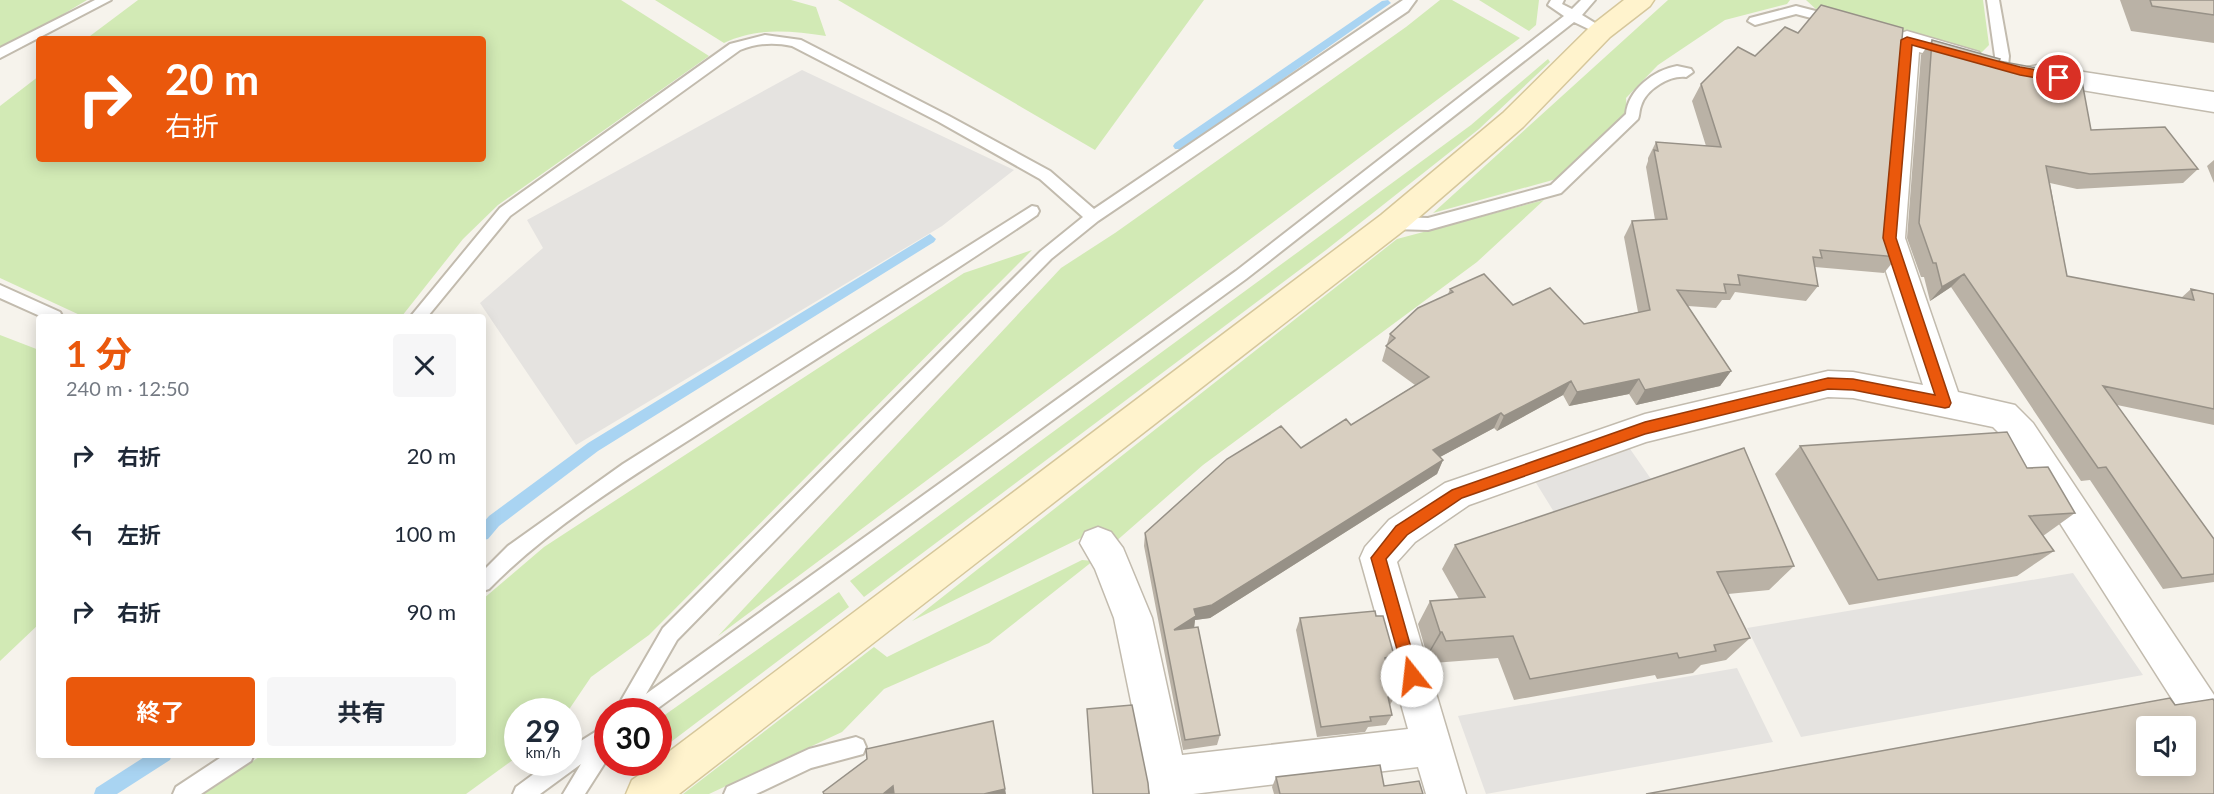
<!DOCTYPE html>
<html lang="ja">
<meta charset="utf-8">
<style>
:root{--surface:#fff;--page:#f6f6f7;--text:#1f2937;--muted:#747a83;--accent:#ea580c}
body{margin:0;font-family:Lato,"Noto Sans JP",sans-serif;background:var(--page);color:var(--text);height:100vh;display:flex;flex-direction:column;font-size:22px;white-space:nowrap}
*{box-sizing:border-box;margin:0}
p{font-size:20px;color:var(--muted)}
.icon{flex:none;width:33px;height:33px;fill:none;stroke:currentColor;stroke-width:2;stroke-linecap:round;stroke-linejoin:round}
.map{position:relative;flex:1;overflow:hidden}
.side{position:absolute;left:36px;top:314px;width:450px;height:444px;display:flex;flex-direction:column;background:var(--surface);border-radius:6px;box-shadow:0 3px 15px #0003}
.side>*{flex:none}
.hud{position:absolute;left:36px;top:36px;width:450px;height:126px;border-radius:6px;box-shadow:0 3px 15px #0003;background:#ea580c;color:#fff;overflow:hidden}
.buttons{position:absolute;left:2136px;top:716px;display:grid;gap:12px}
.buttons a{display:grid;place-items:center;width:60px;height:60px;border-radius:6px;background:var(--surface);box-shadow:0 3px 15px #0003;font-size:30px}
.speed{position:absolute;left:504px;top:698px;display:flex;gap:12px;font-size:30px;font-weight:700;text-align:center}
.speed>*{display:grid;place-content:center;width:78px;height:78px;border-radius:50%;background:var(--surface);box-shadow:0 3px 15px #0003;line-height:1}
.speed small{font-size:15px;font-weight:400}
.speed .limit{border:9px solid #d22;background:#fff;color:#111}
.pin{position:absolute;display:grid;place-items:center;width:51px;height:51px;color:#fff;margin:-26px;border:3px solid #fff;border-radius:50%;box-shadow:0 2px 6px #0007}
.me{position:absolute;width:66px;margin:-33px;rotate:344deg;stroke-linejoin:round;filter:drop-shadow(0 0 4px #0008)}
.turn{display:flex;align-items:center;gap:21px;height:126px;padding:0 30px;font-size:27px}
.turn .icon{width:78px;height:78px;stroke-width:2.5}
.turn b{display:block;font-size:42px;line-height:51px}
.round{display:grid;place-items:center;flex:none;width:63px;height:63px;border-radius:6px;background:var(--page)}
.summary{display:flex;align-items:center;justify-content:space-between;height:102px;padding:0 30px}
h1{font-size:36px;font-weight:700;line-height:45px;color:var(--accent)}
.action{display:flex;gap:12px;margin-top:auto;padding:12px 30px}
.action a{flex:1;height:69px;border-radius:6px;background:var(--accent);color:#fff;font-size:24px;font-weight:700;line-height:69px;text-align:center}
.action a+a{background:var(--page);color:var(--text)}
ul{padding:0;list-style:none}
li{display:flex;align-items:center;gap:18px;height:78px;padding:0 30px}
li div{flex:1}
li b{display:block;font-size:22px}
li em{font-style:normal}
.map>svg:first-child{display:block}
</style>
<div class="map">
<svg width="2214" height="794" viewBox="0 0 2214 794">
<rect width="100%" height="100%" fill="#f6f3ec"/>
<path fill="#d2eab5" d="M0 0H87L0 52Z
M138 0H621L709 56 498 205 463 239 402 316H82L0 278V106L39 76V159H483V39H86Z
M655 0H791L816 7 826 36C790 31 757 27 724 43Z
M838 0H1204L1095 150Z
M1440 0H1452L1520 38 718 636 1061 268 1115 233 1406 27Z
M1479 0H1539L1536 25 1529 31Z
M1668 0H1790L1787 4 1725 20 1658 65 1626 98 1627 113 1560 178 1433 213Z
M1806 0H1983L1989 45 1980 54 1818 11Z
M1548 59 1550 62 1479 129 1326 250 864 597 850 581 1471 125Z
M1544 200 1477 262 1203 465 1114 543 1097 530 912 621 1397 239Z
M1032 250 649 635 591 677 568 711H518L517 757 466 794H203L262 755 483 754V599L544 547 964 273Z
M0 335 39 350V624L0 661Z
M1082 560 1093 561 989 643 884 689 842 732 709 794H683L874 647 887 657Z
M839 592 849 607 659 751V719Z"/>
<path fill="#e5e3e0" d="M802 70 1014 170 942 226 576 445 480 303 543 248 527 220Z
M1628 446 1651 479 1554 512 1533 478Z
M2073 573 2143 675 1801 737 1747 628Z
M1737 668 1773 742 1486 794 1458 716Z"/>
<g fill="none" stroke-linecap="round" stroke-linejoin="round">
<path fill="#a9d4f2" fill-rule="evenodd" d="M1382 1 1388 0 1391 3 1183 149H1175L1173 146 1175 143Z
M930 234 936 239 934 242 598 451 499 526 488 539 483 540V523L489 516 588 443Z
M149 754H172L170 760 117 794H94L96 788Z"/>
<defs>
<path id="lane" d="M95 0H111L0 58V48Z
M1403 0H1416L1408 11 1098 221 1051 259 677 640 646 694 1236 271 1564 16 1548 5 1551 0H1564L1562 4 1572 9 1581 0H1595L1582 15 1608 31 1601 35 1574 22 1246 279 654 711H615L663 628 1041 251 1083 217 1040 179 939 122 792 46C774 42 757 43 740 50L510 216 428 316H411L500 208 730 44 765 35 801 40 949 116 1050 171 1094 209Z
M1987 0H1999L2009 56 2008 66 2001 71 1994 66 1995 56Z
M1796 6 1839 17 1841 20 1834 24 1796 14 1755 25 1748 21 1750 18Z
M1677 66 1691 69 1693 72 1686 77C1670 75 1646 89 1641 106 1639 111 1640 114 1638 119L1561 193 1428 230 1392 229 1387 227 1385 223 1387 219 1392 217 1428 218 1551 185 1626 114C1628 90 1654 70 1677 66Z
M1032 206 1037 207 1039 211 1037 215C936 284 832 349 728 415 646 468 558 519 489 589L483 591V571L508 546 623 464Z
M0 285 60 312 62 316H40L0 298Z
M608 724V758L585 794H563L581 764 540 794H513L516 787 550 762H568V749Z
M856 737 863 740 866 747 863 754 811 768 756 794H724L727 787 809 749Z
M226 754H254L251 761 201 794H173L176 787Z"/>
<path id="street" d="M1907 31 1979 52 1983 58 1979 64 1970 67 1919 52 1905 238 1958 392 2015 405 2033 423 2214 695V748L2200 743 2009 443 1993 427 1853 398 1828 397 1646 442 1469 505 1415 542 1397 562 1466 794H1426L1418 767 1193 794H1150L1114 618 1095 569 1080 543 1085 532 1098 527 1111 532 1123 548 1152 618 1182 755 1408 729 1360 558 1365 547 1389 520 1445 483 1645 414 1828 371 1853 372 1923 385 1875 238 1894 40 1898 34Z
M2038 65 2214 92V112L2028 81 2024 74 2028 67Z"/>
<path id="secondary" d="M1624 0H1654L1650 6 1610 37 1523 127 1403 231 679 794H626L632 780 658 762V760L1381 215 1503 113 1592 25Z"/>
</defs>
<use href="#lane" stroke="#c2bbae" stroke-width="4"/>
<use href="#street" stroke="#c2bbae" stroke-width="3"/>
<use href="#secondary" stroke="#d6c79b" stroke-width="3"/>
<use href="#lane" fill="#fff" fill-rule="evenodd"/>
<use href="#street" fill="#fff" fill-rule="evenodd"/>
<use href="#secondary" fill="#fff3cd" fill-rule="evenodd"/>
</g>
<path fill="#bab2a6" d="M2120 0H2214V43L2131 31Z
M1932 40 1999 61 2091 130 2198 169 2183 183 2077 189 2050 183 2067 276 2181 298 2191 289 2214 294V425L2117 405 2214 539V582L2163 589 2090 480 2081 481 1951 287 1930 301 1924 277H1921L1907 238 1921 55Z
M1701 84 1885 222 1897 257 1884 273 1815 267 1818 286 1806 301 1735 292 1730 300H1722L1716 308 1688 306 1731 371 1720 386 1636 405 1629 394 1569 406 1563 395 1497 431 1494 428 1440 457 1443 460 1437 474 1210 618 1195 620 1194 628 1220 735 1217 745 1183 750 1144 546 1145 533 1301 448 1351 425 1415 385 1382 361 1390 334 1448 294 1450 289 1584 324 1638 312 1624 237 1632 221 1655 220 1646 167 1648 161V158L1656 142 1706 146 1692 101Z
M2214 160V183L2207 166Z
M1800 446 2027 468 2075 513 2043 536 2054 551 2017 576 1849 605 1775 474Z
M1455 545 1794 566 1769 590 1728 594 1750 638 1726 660 1701 665 1693 673 1657 679 1655 675 1514 700 1498 658 1433 663 1429 654 1427 655 1418 624 1430 601 1459 599 1442 569Z
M1300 618 1388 666 1387 667 1395 696 1390 705 1392 715 1386 725 1368 727 1365 732 1317 737 1296 630Z
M1276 777 1384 786 1423 794H1274L1272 787Z"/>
<path fill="#979187" d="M1964 274 1951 287 1930 301 1942 287Z
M1731 371 1720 386 1636 405 1645 390Z
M1639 379 1629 394 1569 406 1577 392Z
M1571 381 1563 395 1497 431 1504 416Z
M1501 413 1494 428 1427 464 1433 450Z
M1443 460 1437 474 1210 618 1195 620 1194 628 1174 630 1194 609Z
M1440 632H1442L1429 654 1427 655Z
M1394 655 1388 666 1379 669 1385 658Z
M993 721 995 732 1006 794H984Z
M893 786 897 794H883Z"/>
<path fill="#d8cfc1" stroke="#979187" stroke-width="1.5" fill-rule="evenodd" d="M2150 0H2214V15L2152 6Z
M1821 5 1903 28 1885 222 1897 257 1820 250 1822 258 1813 257 1818 286 1738 275 1740 285 1724 284 1726 293 1677 290 1731 371 1645 390 1639 379 1577 392 1571 381 1504 416 1501 413 1433 450 1443 460 1212 605 1194 609 1196 616 1174 630 1198 627 1220 735 1185 740 1145 533 1227 459 1281 426 1301 448 1346 419 1351 425 1429 377 1386 346 1395 338 1390 334 1418 308 1453 292 1450 289 1484 274 1513 305 1550 288 1584 324 1650 310 1632 221 1667 219 1654 150 1658 151 1656 142 1721 147 1701 84 1738 47 1755 56 1785 27 1798 33Z
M1932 40 2000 59 1999 61 2081 76 2091 130 2165 127 2198 169 2090 174 2046 166 2067 276 2194 300 2191 289 2214 294V409L2103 386 2214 539V574L2182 578 2106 467 2098 468 1964 274 1942 287 1936 263H1933L1919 223Z
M2007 432 2027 468 2048 467 2075 513 2029 516 2054 551 1878 580 1800 446Z
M1744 448 1794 566 1717 572 1750 638 1714 645 1716 651 1679 658 1677 653 1530 679 1513 636 1446 641 1442 632H1440L1430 601 1485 597 1455 545Z
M1375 611 1376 616H1383L1394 655 1385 658 1395 696 1388 697 1392 715 1370 717 1371 721 1321 727 1300 618Z
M2170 698 2175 705 2213 699 2214 701V794H1646ZM2146 726H2186V765H2146Z
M1132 705 1148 783 1149 794H1093L1087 709Z
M993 721 1005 789 984 794H894L893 786 883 794H824L823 792 867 759 866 749Z
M1380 765 1384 786 1419 781 1423 794H1280L1276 777Z"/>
<path fill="#ea580c" stroke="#983908" stroke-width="1.5" d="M1907 37 2020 67 2059 74 2065 78 2059 82 2020 75 1912 45 1896 238 1951 403 1949 407 1945 408 1853 390 1828 389 1645 434 1462 498 1407 535 1386 559 1419 676 1417 681 1412 684 1406 681 1371 558 1396 526 1452 490 1645 422 1828 378 1853 379 1935 395 1883 238 1901 40Z"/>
</svg>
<div class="buttons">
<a><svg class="icon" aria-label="sound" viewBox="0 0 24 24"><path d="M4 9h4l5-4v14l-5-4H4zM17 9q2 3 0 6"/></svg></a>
</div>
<div class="speed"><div>29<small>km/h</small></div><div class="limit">30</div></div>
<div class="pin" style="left:2059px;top:78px;background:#d93025"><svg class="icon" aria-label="arrive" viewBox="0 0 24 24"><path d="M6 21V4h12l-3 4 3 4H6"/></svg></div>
<svg class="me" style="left:1412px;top:676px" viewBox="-20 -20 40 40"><circle r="19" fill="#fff"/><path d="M0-13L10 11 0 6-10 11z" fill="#ea580c"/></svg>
<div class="hud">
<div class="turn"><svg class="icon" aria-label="right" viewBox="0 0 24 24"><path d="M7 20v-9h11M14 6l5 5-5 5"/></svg><div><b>20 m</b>右折</div></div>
</div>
<section class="side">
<div class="summary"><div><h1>1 分</h1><p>240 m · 12:50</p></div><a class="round"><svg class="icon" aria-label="close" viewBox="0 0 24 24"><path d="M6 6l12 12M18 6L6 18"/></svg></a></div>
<ul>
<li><svg class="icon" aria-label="right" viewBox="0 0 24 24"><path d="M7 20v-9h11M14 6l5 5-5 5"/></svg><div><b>右折</b></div><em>20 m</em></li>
<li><svg class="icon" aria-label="left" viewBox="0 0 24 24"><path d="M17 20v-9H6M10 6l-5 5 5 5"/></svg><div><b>左折</b></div><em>100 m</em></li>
<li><svg class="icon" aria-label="right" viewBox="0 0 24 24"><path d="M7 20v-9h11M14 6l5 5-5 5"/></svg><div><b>右折</b></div><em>90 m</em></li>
</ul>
<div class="action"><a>終了</a><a>共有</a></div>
</section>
</div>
